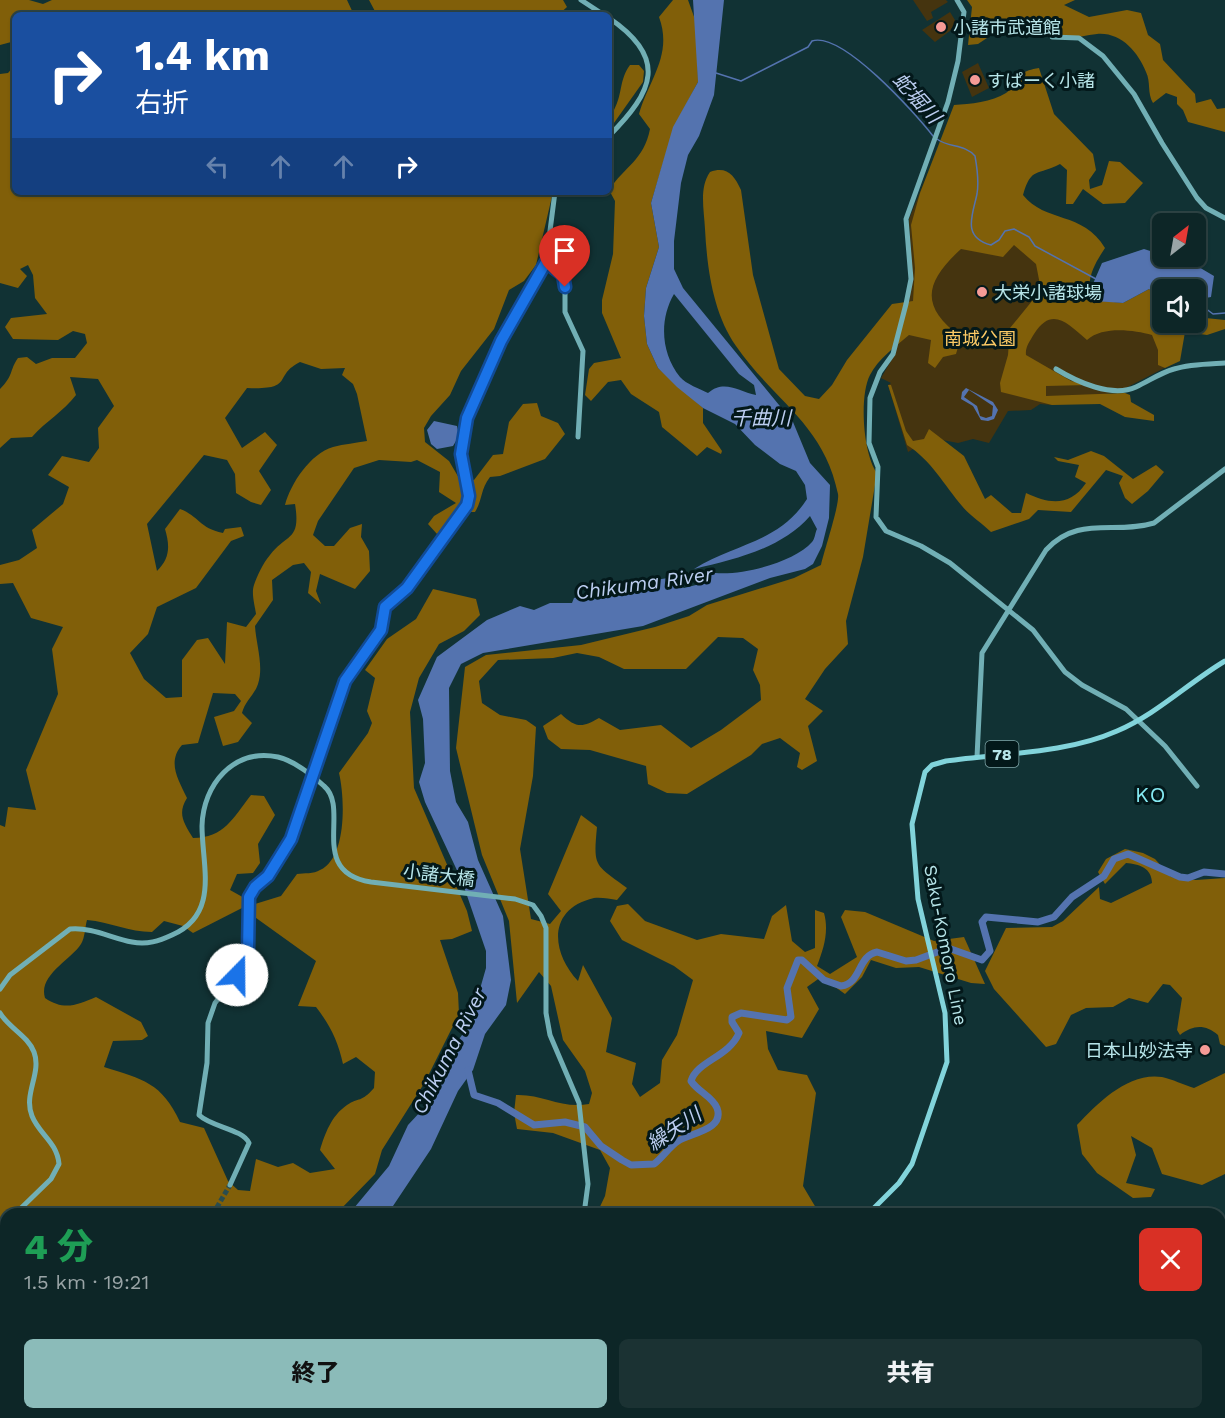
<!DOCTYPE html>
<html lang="ja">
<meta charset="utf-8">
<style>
:root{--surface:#0d2627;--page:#1b3233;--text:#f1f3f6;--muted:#9aa5a7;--line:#2d4344;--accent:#8bbbb9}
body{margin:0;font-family:"Work Sans","Noto Sans JP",sans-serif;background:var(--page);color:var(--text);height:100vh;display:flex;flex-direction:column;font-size:22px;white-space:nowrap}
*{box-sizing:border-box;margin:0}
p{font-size:20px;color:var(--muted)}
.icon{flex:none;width:33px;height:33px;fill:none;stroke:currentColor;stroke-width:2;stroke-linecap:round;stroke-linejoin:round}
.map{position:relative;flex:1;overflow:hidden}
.side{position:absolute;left:0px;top:1208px;width:1226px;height:212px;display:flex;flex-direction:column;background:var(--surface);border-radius:18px 18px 0 0;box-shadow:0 2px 4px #0004,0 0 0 2px var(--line)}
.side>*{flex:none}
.hud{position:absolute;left:12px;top:12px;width:600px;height:183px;border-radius:9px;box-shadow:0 2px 4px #0004,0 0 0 2px var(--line);background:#1a4fa0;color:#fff;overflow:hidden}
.needle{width:39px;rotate:31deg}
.fabs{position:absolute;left:1152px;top:213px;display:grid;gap:12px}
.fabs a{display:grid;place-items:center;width:54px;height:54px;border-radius:9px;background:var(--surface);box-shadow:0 2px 4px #0004,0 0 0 2px var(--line);font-size:30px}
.pin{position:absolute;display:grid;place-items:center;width:51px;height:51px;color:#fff;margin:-62px -26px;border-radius:50% 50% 50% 0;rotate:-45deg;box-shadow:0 0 6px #0007}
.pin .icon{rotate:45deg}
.me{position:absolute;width:66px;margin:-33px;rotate:22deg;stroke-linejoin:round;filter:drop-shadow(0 0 4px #0008)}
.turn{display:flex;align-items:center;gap:21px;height:126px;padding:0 24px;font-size:27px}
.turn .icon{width:78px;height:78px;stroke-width:2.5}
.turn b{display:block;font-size:42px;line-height:51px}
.lanes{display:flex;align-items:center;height:57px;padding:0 24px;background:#0003;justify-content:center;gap:30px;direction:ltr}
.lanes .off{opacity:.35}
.round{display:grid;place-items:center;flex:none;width:63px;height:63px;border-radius:9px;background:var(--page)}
.head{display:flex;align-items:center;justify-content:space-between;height:102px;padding:0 24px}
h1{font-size:36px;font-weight:800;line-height:45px;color:#1e9e55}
.primary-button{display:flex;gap:12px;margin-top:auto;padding:12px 24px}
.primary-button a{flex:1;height:69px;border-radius:9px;background:var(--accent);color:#111;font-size:24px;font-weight:800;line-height:69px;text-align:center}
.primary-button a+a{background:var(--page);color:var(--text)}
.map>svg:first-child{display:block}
</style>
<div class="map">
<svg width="1225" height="1418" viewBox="0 0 1225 1418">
<rect width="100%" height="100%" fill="#113234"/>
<path fill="#45340f" d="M913 0H946L948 2 931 12 933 18 927 21Z
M950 12 958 25 935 42 922 30Z
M978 63 989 88 972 97 962 72Z
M939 146 996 240 1046 252 1047 296 1162 322 1172 364 1120 391 1052 405 1040 404 1031 410 1008 411 989 443 973 439 958 443 932 438 908 452 888 385 891 383 881 378 895 354 912 278 909 219Z"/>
<path fill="#815f09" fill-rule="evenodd" d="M0 0H29L43 4 52 0H347L354 15H15V41L0 45Z
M369 0H563L567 7 558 15H377Z
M673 0H688L697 25 698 82 674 127 651 203 659 247 646 288 644 316 647 344 658 368 703 408V423L722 451 721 454 707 447 697 456 662 427 659 412 631 394 621 380 608 382 591 401 585 395 589 369 594 363 621 358 602 313V300L613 254 615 201 609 190C625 166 644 160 650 129L639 114C649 79 673 55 659 17Z
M967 0H1075L1064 5 1089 17 1127 10 1141 13 1148 35 1160 44 1163 60 1195 94 1196 103 1211 99 1217 109 1225 108V132L1188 122 1183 110 1177 104V97L1166 93 1153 103C1147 93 1151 82 1146 72 1138 52 1121 32 1097 34 1087 35 1076 38 1065 38L1051 26 1023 24 999 30 978 44 968 45 972 7Z
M15 65V192H553L536 265 524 281 509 290 494 329 461 371 450 395 431 416 424 428 425 442 449 461 459 478 474 480 493 455 503 454 509 422 523 404 537 403 541 416 558 423 565 434 545 459 500 476 490 477C480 490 483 499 475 512H455L437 534 428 524 434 516 456 503 439 492 440 472 417 460 411 462 379 460 354 468 318 521 313 535 325 546H334L350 528 362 524 361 537 369 551 370 571 355 589 320 574 316 591 321 604 308 593 311 572 304 563 293 565 272 580 273 600 255 626C256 644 264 666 258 684 255 694 245 701 242 713L252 723 238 742 223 746 214 717 234 711 241 701 235 694 213 693 198 743 182 745C167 762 178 779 187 798 177 814 184 823 193 838 224 838 233 818 251 795L264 796 275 815 258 844 260 863 253 873 237 874 230 890 255 904 281 896 297 874C304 873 314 874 320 870 347 858 345 798 339 773L368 733 372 723 367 711 375 678 365 670 387 639 416 619 433 589 476 599 480 615 464 631 439 644 419 678 410 712 414 788 467 911 472 931 452 939 440 940 458 993 459 1014 425 1082 382 1150 375 1174 337 1213 6 1214V1413H60L62 1418H0V825L5 827 8 807 36 810 26 770 58 694 52 649 63 627 31 618 13 583 0 584V565L19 560 37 548 32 530 63 504 69 487 48 475 62 456 89 462 99 448 98 428 114 406 98 379 70 377 76 395C63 412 46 421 32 437L11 438 0 448V389C14 375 9 371 18 358L27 357 36 364 52 358H75L87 343 85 334 73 331 58 340 13 339 5 327 11 318 47 314 35 298 33 275 28 265 20 269 27 276 18 288 0 283V74L8 73ZM300 362 321 369 345 368 342 375 353 384 357 394 367 441C356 443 344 444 333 447 310 454 291 483 285 505L295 504C301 541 287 533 270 555 263 563 257 576 254 585 251 593 255 606 256 614L246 627 227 622 225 664 208 638 197 640 182 660V697L166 698 144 679 130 653 148 634 157 607 196 588 231 541 244 536 241 527 225 529 223 533C199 528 199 516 180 509L165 529C170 546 170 558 157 571L147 524 204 455 227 460 235 474 236 493 251 502 261 505 271 490 259 471 277 445 265 432 242 448 225 418 247 388C296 390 272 376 300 362ZM242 908 316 961 298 1006 316 1007C330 1025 338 1041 343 1064L356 1057 375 1072 374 1088C361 1103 359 1097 347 1105 331 1116 325 1134 320 1150L335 1169 310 1173 293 1163 278 1167 256 1159 250 1191 238 1190 228 1181 204 1128 180 1122C162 1083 143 1079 104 1067L113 1041 142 1040 148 1036 141 1022 96 997C77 1005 64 1011 45 998 38 975 71 960 81 944 85 938 85 927 87 920 110 922 129 932 152 932L164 921 183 926 193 933Z
M630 65H639L644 71 643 82 609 130V110H614C623 93 619 80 630 65Z
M1039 68 1054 114 1093 154 1096 170 1089 180 1090 189 1102 185 1109 161 1120 162 1143 183 1125 203 1103 204 1083 189 1073 204H1066L1067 170 1060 164C1038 176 1031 166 1023 195 1045 223 1083 211 1105 248 1095 263 1083 283 1094 300L1123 303 1149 289 1162 299V322H1196V317L1225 320V329L1207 335 1185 332 1180 361 1165 368 1158 365V350L1152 335C1133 330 1103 326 1087 340 1067 323 1052 306 1034 334 1030 341 1025 347 1026 355L1071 381 1088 385 1046 386V396L1125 393 1130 395 1131 402 1154 415V421L1125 417 1100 404 1052 405 1001 392 1000 383 1008 355 1010 328 1041 290 1036 264 1014 245 1003 257 961 249C925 282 919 306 961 337L956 354 943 357 935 368 928 363 931 340 909 335C896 346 878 359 870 375 859 396 863 454 877 473L863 557 846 621 848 644 825 669 805 699 823 711 808 726 817 761 802 770 797 767 800 753 780 738 762 744 751 755 687 794 667 793 648 784 646 766 590 750 561 749 548 739 543 726 561 714C576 728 582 728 599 718L620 730 661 725 691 748 721 730 761 700 760 685 753 670 758 649 743 638 718 637 686 669H624L599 657 577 653 553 658 498 660 479 681 482 703 500 715 526 720 536 727 533 776 520 849 531 919 550 924 561 911 548 894 581 815 597 827C593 868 595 864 627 888L617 900C610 899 601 897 594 898 547 909 551 952 578 981L583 965 612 1018 606 1052 636 1063 632 1084 640 1097 660 1083 662 1060 677 1035 693 980 674 966 622 940 610 921 617 906 628 904 645 921 697 940 721 934 764 939 772 916 786 905 792 941 805 952 815 948V910L824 913C829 931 824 948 817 966L830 974 857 957 841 917 845 910 865 912 934 941 964 937 985 984 971 983 919 967 896 968 871 960 862 977 845 994 821 977 807 987 819 1009 802 1038 766 1031 768 1049 778 1070 807 1075 816 1093 803 1186 819 1213H597L605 1196 610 1168 600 1150 553 1133 517 1129 514 1113 516 1095C543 1094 561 1109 589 1104L592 1093 585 1071 563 1040 551 986 539 972 517 1003 509 921 482 855 456 748 465 667 486 655 581 645 655 627 689 616 707 605 794 578 821 565C824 551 840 504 838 494 824 424 773 400 736 346 713 313 707 268 705 229 704 209 699 188 710 172 727 166 734 175 741 190L753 275 779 369 805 396 819 399 832 385 847 360 892 304 913 301 915 268 911 225 920 193 954 105C970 104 992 102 1006 93 1021 82 1013 72 1039 68Z
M888 385H891L906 431 913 441 924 439 929 429 964 456 985 499 991 495 1012 513H1021L1026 493C1049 504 1070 507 1086 483L1075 477 1079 465 1058 461 1054 457 1068 460 1091 451 1104 456 1133 479 1156 465 1164 472 1148 491 1132 504 1125 498 1119 483 1123 476 1106 470 1071 512 1038 510 1029 519 991 532C982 523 970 516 962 506 944 485 931 460 907 445Z
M1125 849 1143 853 1155 859 1171 877 1196 880 1225 878V1046L1220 1044 1218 1035C1205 1024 1193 1025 1180 1035L1177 1030 1182 998 1170 985 1163 984 1148 1003 1129 998 1113 1007 1086 1008 1071 1015 1056 1044 1046 1047 994 989 985 971 1006 928 1052 927 1063 921 1099 887 1100 899 1111 903 1152 883C1152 868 1139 864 1126 863L1105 884 1098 872 1106 859Z
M1225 1073V1174L1202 1185 1162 1174 1152 1148 1131 1136 1136 1155 1126 1183 1155 1189 1151 1197 1133 1198 1097 1173 1082 1154 1077 1125C1098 1103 1128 1072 1162 1077 1172 1079 1184 1085 1194 1088Z
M260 1413H288L295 1418H264Z
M378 1413H476L482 1418H394Z
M534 1413H561V1418H532Z"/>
<path fill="#5473af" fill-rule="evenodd" d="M693 0H724L714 95 699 136 688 155 681 183 674 241V269L683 288 793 422 810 463 830 485 829 518 822 546 813 564 805 569 770 578 643 626 483 653 461 664 449 688 450 771 456 802 468 822 478 860 503 916 511 980 506 1005 485 1034 473 1070 458 1091 431 1149 389 1212 349 1214 389 1166 408 1125 422 1110 444 1060 470 1024 486 968V951L462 881 425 802 419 782 425 763 423 719 418 700 437 657 487 620 520 606 534 610 550 603H572L574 598 617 586 668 578 684 588 696 585 709 572C735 578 794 563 812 542 815 539 815 533 817 529L810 516C781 549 735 559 694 569 735 543 779 543 807 499L805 485 796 471 780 464 755 445 735 424 703 408 677 387 658 368 647 344 644 316 646 288 659 247 651 203 673 127 698 82ZM674 294 739 374 754 385 756 395C738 391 724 379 708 393 700 389 686 384 680 377 661 353 659 320 674 294Z
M1144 249 1197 266 1214 276 1211 297 1200 299 1196 308V290H1162V299L1149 289 1123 303 1094 301 1089 293 1102 263Z
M966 388 993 402 998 410 994 419 988 421 981 420 973 406 961 399 962 392ZM969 390 993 406 992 416 986 418 980 416 977 406 964 397Z
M434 421 457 426 459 436 453 446 437 449 431 444 427 430Z
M304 1413H362L384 1418H310Z"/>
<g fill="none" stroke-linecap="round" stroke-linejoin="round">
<path stroke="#5473af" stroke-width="1.5" d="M716 73 741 81 808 47 812 41C842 31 915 113 933 136
M937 139C949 148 965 144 975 156 977 167 979 182 977 194 973 214 961 237 991 245L999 240 1005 231 1014 229 1029 237 1035 246 1096 279
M1201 299 1205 308 1213 314 1225 313"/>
<path stroke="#5473af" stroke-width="7" d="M468 1070 474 1095 498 1103 534 1125 565 1122 585 1127 601 1146 622 1160 631 1165 654 1164C663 1157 669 1147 678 1141 690 1133 725 1130 717 1108 712 1096 698 1092 691 1081 697 1061 729 1057 739 1033L732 1022V1017L741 1013 787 1020 791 1017 787 988 798 960H802L824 980 841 986C862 983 857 956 877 952L906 961 916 960 940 951 951 949 982 960 990 951 982 922 986 917 1038 922 1054 917 1072 897 1104 876 1114 859 1128 854 1180 877 1188 878 1204 872 1225 874"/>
<path stroke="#2a4d4f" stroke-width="5" stroke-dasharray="5 2.5" stroke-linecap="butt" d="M213 1214 230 1185"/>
<path stroke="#71afb5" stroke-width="5" d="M581 0 604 15
M957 0 964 12 958 61 948 102 906 219 911 279 906 304 893 354 880 372 870 398 869 443 878 467 876 517 886 531 921 546 950 563 1033 630 1065 672 1082 685 1126 709 1165 746 1197 786
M609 18C668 58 654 91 609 136
M1052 37 1079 38 1103 56 1134 94 1162 143 1197 198 1206 208 1225 218
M546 262 560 272 565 279V312L583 351 578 437
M1056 369C1077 382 1112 398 1136 387 1149 381 1160 373 1174 369 1190 364 1208 364 1225 363
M977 757 982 653 1046 550C1078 515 1114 535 1154 523L1225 469
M0 989 10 975 70 929C92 927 111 938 132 942 147 945 159 941 172 935 220 914 202 866 202 826 203 785 233 748 278 757 294 761 312 775 324 786 351 809 307 872 371 882L515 899 533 905 541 916 546 928V1013L550 1035 579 1103 588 1184 584 1214
M0 1013C9 1028 28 1036 34 1052 42 1073 23 1094 32 1116 39 1134 57 1142 59 1164L51 1179 15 1214
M230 1185 249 1143C243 1129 211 1127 199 1115L207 1063 208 1023 215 1003 237 975 247 956 251 893 268 876 291 839 345 681 381 630 385 607 407 588 467 505 469 496 460 443 467 418 501 341 546 262 555 192
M0 1227 6 1222
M105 1413 106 1418
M525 1418V1413"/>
<path stroke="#82d4db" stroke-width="5" d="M868 1214 899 1183 912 1164 947 1062 945 1013 918 899 912 824 925 772 932 765 946 761C1002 753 1065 754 1117 731 1157 714 1188 683 1225 661
M712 1418 713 1413"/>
</g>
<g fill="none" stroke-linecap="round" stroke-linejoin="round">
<defs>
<path id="route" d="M237 975 248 951 249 897 255 887 268 876 291 839 345 681 381 630 385 607 407 588 467 505 469 496 461 454 467 418 501 341 546 262 563 275 565 287"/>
</defs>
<use href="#route" stroke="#114b97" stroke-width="15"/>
<use href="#route" stroke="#1a73e8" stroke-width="10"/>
</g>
<g fill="#f59b97" stroke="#03181a" stroke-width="2">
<circle cx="941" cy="27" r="6"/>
<circle cx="975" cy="80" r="6"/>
<circle cx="982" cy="292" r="6"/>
<circle cx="1205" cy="1050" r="6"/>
</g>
<g text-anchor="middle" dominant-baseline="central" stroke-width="6" stroke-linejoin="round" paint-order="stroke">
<rect fill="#03181a" stroke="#81a8ab" stroke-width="1.5" x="985.5" y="741" width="33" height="26" rx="4.5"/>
<g font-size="16" font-weight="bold" fill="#b7e5e9">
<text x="1002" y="754">78</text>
</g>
<g font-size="18" fill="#b7e5e9" stroke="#03181a" text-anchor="start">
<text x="953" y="27">小諸市武道館</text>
<text x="987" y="80">すぱーく小諸</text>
<text x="994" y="292">大栄小諸球場</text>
<text x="1193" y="1050" text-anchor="end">日本山妙法寺</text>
</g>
<g font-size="18" fill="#fcca65" stroke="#03181a">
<text x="980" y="338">南城公園</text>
</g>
<g font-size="18" fill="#b7e5e9" stroke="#03181a">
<text transform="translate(439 875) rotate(7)">小諸大橋</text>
<text transform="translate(946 945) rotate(79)">Saku-Komoro Line</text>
</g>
<g font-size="20" font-style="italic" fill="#bbcdf0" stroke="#03181a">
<text transform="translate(917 98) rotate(48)">蛇堀川</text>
<text x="761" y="418">千曲川</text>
<text transform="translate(644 583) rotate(-8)">Chikuma River</text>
<text transform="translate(449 1051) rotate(-63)">Chikuma River</text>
<text transform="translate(674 1129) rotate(-34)">繰矢川</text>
</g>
<g font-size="21" letter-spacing="1.5" fill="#85eaf3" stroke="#03181a">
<text x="1151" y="794">KO</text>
</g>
</g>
</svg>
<div class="fabs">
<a><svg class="needle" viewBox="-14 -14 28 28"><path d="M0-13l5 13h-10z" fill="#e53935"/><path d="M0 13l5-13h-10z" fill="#9aa5a7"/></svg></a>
<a><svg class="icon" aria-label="sound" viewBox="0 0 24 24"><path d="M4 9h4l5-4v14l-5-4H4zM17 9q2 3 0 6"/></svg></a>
</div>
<div class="pin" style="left:565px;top:287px;background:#d93025"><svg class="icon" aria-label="arrive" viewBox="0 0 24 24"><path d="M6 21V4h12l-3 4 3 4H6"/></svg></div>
<svg class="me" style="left:237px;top:975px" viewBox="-20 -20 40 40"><circle r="19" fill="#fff"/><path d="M0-13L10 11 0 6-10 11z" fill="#1a73e8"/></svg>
<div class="hud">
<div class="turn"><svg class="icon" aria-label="right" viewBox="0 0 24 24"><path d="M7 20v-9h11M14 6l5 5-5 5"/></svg><div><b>1.4 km</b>右折</div></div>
<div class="lanes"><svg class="icon off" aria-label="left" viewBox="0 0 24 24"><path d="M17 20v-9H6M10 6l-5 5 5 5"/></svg><svg class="icon off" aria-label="ahead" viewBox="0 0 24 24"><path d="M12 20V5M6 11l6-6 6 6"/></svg><svg class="icon off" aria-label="ahead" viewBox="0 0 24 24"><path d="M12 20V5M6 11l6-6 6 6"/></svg><svg class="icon" aria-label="right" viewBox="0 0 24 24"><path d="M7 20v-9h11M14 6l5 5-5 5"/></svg></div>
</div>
<section class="side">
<div class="head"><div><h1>4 分</h1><p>1.5 km · 19:21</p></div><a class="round" style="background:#d93025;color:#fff"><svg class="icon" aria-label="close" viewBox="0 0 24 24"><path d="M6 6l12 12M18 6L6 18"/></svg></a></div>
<div class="primary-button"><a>終了</a><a>共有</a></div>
</section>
</div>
